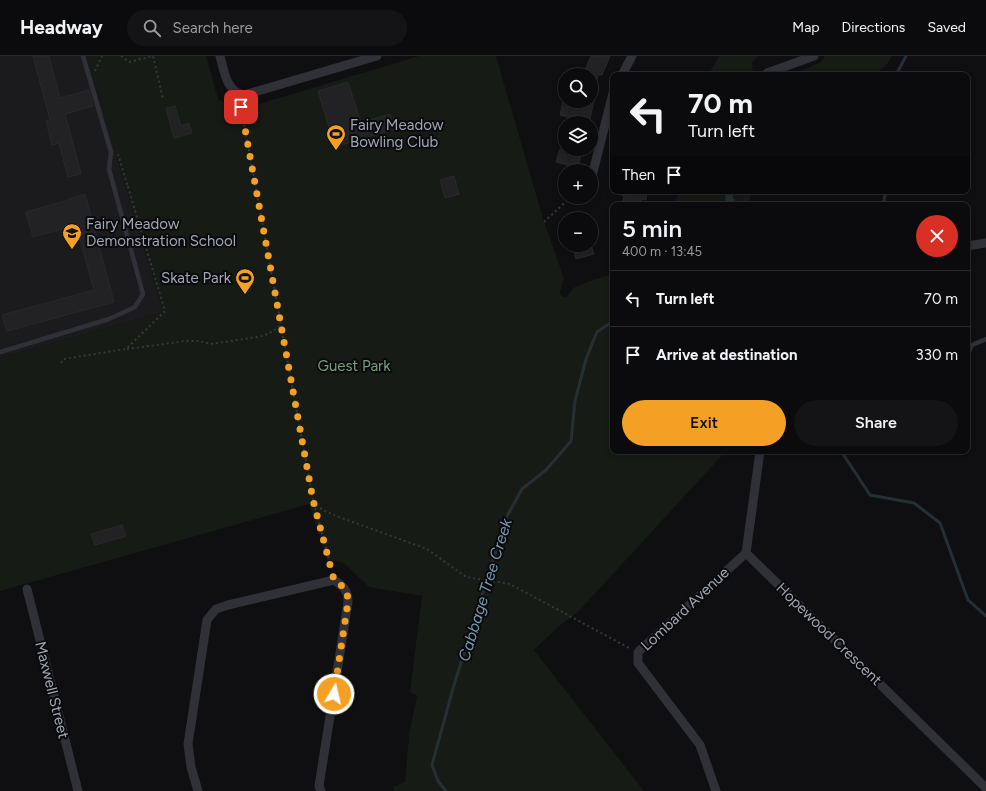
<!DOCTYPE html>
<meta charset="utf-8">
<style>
:root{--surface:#0b0b0d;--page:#141416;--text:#f1f3f6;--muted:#9a9b9d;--line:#2b2b2e;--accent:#f3a025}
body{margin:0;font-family:Figtree,sans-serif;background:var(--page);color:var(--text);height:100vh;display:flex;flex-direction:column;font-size:15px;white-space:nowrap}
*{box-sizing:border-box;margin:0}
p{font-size:13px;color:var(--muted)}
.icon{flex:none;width:22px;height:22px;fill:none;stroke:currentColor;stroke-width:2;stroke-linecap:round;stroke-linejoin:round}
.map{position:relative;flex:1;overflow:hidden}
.side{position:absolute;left:610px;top:146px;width:360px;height:252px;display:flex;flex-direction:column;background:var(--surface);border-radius:8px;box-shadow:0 2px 6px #0003,0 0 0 1px var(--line)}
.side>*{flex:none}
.hud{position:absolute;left:610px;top:16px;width:360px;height:122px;border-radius:8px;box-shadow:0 2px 6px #0003,0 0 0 1px var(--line);background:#0b0b0d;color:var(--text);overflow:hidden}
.buttons{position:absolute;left:558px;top:12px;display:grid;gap:8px}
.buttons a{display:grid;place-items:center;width:40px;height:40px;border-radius:50%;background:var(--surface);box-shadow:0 2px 6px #0003,0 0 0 1px var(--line);font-size:20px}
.pin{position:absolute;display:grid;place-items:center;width:34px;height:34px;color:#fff;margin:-17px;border-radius:8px;box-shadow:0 2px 6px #0006}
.me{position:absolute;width:44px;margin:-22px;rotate:9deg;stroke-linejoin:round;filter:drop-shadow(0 0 3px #0008)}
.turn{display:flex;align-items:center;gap:14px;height:84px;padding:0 12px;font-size:18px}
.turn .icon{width:52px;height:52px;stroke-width:2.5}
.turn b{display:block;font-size:28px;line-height:34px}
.then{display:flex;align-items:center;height:38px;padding:0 12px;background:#0003;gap:8px;font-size:15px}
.round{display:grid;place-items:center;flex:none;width:42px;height:42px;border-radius:21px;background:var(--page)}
.summary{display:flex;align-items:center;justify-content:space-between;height:68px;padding:0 12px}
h1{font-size:24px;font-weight:600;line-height:30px}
.button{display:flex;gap:8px;margin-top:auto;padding:8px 12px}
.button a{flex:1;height:46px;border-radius:24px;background:var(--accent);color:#111;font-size:16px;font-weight:600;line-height:46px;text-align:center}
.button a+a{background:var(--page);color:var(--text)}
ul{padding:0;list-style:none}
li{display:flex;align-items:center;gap:12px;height:56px;padding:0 12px;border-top:1px solid var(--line)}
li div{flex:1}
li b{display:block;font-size:15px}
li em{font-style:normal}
header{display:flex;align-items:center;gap:24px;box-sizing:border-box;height:56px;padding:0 20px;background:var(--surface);border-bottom:1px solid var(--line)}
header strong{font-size:19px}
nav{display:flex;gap:22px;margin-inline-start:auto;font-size:14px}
.search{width:280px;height:36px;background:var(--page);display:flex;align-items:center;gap:10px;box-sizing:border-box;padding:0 14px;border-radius:22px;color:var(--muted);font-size:15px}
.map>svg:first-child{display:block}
</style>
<header>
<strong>Headway</strong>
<div class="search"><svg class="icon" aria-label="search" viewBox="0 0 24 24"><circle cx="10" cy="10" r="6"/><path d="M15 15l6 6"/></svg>Search here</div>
<nav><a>Map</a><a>Directions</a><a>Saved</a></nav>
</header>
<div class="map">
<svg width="986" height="735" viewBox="0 0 986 735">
<rect width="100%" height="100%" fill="#0f0f11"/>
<path fill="#1b1b1e" d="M0 0H87L163 256 0 302Z"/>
<path fill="#161b16" d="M87 0H206L218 43C231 50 237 51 252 50L419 0H496L544 166 564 222 560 236 561 239 563 241H567L573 232 593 224 613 218V395H723L724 397 579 555 558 571 534 594 644 735H394L393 731 405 726 409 679 417 640 410 636 422 540 369 531 344 507 327 504 309 448 0 535V302L163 256Z
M719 0H758L752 7 753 19H708Z
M825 0H892C887 10 881 15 871 19H792L821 6Z
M679 135H751L749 149H674Z"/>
<path fill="#262f34" d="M725 135H733V142L735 144 734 149H726Z"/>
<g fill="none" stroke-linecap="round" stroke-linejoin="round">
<path stroke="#262f34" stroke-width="3" d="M896 19 906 0
M883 149 886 135
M841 395 870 439 914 447 940 467 968 544 986 560
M446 735 438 725 432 709 454 629 506 462 522 433 546 414 571 385 575 345 586 303 597 276 613 265"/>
</g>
<path fill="#222225" stroke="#29292d" d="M33 0H49L60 42 89 34 93 50 65 58 81 118 68 121 59 87 52 89 46 65 50 64Z
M591 0H610L602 19H598L594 37 591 36V19H583Z
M348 26 361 67 390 58 394 73 335 91 318 35Z
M563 45H594L589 67 560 59Z
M175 50 181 70 189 67 192 77 174 82 166 52Z
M560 93H573L580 95 578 99H581L579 107 576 106 575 111 556 106Z
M454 120 459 138 445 142 440 124Z
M622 135H647L646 144 642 143 640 149H622L624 140H626L621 139Z
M85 138 114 246 7 275 2 259 94 234 76 169 33 181 26 156 69 144V143Z
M572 189H591L594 198 576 203Z
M122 469 126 480 95 489 91 478Z"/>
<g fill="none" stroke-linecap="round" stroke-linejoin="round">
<path stroke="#36383d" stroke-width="2" stroke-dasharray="2 3" stroke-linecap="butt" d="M121 0 129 6 153 0 163 43
M95 15 102 0
M246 48V50L241 51 313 444 332 515
M118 98 128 131
M544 166 571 141
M127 293 186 285H199L211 288 263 280 273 275 281 269
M61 307 64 303 126 293 165 255 128 131 126 132
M316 449 323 454 339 461 427 493 466 521 510 528 631 593"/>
<path stroke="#303136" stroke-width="4.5" d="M0 296 109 263 135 251 143 238 109 113 111 96 83 0
M967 299 972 289 986 283"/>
<path stroke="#303136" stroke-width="9" d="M220 0C224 14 226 36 244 39L377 0
M767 17 814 0
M622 19 632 0
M591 124 613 37
M967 190 986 187
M746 497 986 732
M746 497 760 395
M27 533 78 735
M198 735 191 711 188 688 207 564 216 553 228 549 334 524C343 530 348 534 348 546L319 730 321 735
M716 735 700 689 638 607V596L746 497"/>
</g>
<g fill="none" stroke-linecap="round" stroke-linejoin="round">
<path stroke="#f3a025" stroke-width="7" stroke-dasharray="0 12.6" d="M241 51 313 444 334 524C343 530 348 534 348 546L334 638"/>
</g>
<defs>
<symbol id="stadium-pin" viewBox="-11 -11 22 30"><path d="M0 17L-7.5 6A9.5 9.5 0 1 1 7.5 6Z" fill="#f3a025" stroke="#0a0a0c"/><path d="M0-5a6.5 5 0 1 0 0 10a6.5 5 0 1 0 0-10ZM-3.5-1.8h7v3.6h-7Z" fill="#111"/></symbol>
<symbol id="school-pin" viewBox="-11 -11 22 30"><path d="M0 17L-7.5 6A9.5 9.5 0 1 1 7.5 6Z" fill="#f3a025" stroke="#0a0a0c"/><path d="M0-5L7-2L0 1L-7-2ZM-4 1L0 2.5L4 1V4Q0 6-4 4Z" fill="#111"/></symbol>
</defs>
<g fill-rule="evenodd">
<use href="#stadium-pin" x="325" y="67" width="22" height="30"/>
<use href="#school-pin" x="61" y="166" width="22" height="30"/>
<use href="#stadium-pin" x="234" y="211" width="22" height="30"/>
</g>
<g text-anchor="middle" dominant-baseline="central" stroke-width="4" stroke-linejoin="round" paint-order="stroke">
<g font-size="15" fill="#a0a7b2" stroke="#0a0a0c" text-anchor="start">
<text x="350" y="69">Fairy Meadow<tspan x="350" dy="17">Bowling Club</tspan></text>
<text x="86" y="168">Fairy Meadow<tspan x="86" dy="17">Demonstration School</tspan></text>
<text x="231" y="222" text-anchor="end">Skate Park</text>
</g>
<g font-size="15" fill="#779d77" stroke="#0a0a0c">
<text x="354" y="310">Guest Park</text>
</g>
<g font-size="15" fill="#a0a7b2" stroke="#0a0a0c">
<text transform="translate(685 553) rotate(-43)">Lombard Avenue</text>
<text transform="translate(829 578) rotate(44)">Hopewood Crescent</text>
<text transform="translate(52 634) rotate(76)">Maxwell Street</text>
</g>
<g font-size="16" font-style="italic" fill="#7697ae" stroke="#0a0a0c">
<text transform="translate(485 534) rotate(-73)">Cabbage Tree Creek</text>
</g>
</g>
</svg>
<div class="buttons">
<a><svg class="icon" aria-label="search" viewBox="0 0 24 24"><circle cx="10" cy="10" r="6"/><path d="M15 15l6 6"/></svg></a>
<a><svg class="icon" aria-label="layers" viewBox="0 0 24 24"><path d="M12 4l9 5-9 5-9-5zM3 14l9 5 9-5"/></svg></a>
<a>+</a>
<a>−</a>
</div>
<div class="pin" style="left:241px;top:51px;background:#d93025"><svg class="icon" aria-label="arrive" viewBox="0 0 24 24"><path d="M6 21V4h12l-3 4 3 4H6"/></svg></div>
<svg class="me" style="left:334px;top:638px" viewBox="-20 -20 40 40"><circle r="17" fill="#f3a025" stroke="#fff" stroke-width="3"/><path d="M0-11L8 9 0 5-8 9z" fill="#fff"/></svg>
<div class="hud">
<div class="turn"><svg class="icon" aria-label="left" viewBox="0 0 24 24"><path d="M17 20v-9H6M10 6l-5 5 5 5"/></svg><div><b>70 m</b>Turn left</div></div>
<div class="then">Then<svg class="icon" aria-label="arrive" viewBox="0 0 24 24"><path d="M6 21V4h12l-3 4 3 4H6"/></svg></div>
</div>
<section class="side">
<div class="summary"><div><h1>5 min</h1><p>400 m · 13:45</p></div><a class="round" style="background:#d93025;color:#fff"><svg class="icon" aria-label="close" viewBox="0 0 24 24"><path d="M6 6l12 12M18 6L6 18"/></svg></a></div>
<ul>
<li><svg class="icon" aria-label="left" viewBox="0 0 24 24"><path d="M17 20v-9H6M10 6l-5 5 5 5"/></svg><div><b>Turn left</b></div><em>70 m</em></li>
<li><svg class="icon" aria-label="arrive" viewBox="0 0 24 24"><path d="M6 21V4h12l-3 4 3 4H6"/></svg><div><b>Arrive at destination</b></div><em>330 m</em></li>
</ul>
<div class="button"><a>Exit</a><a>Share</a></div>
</section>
</div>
